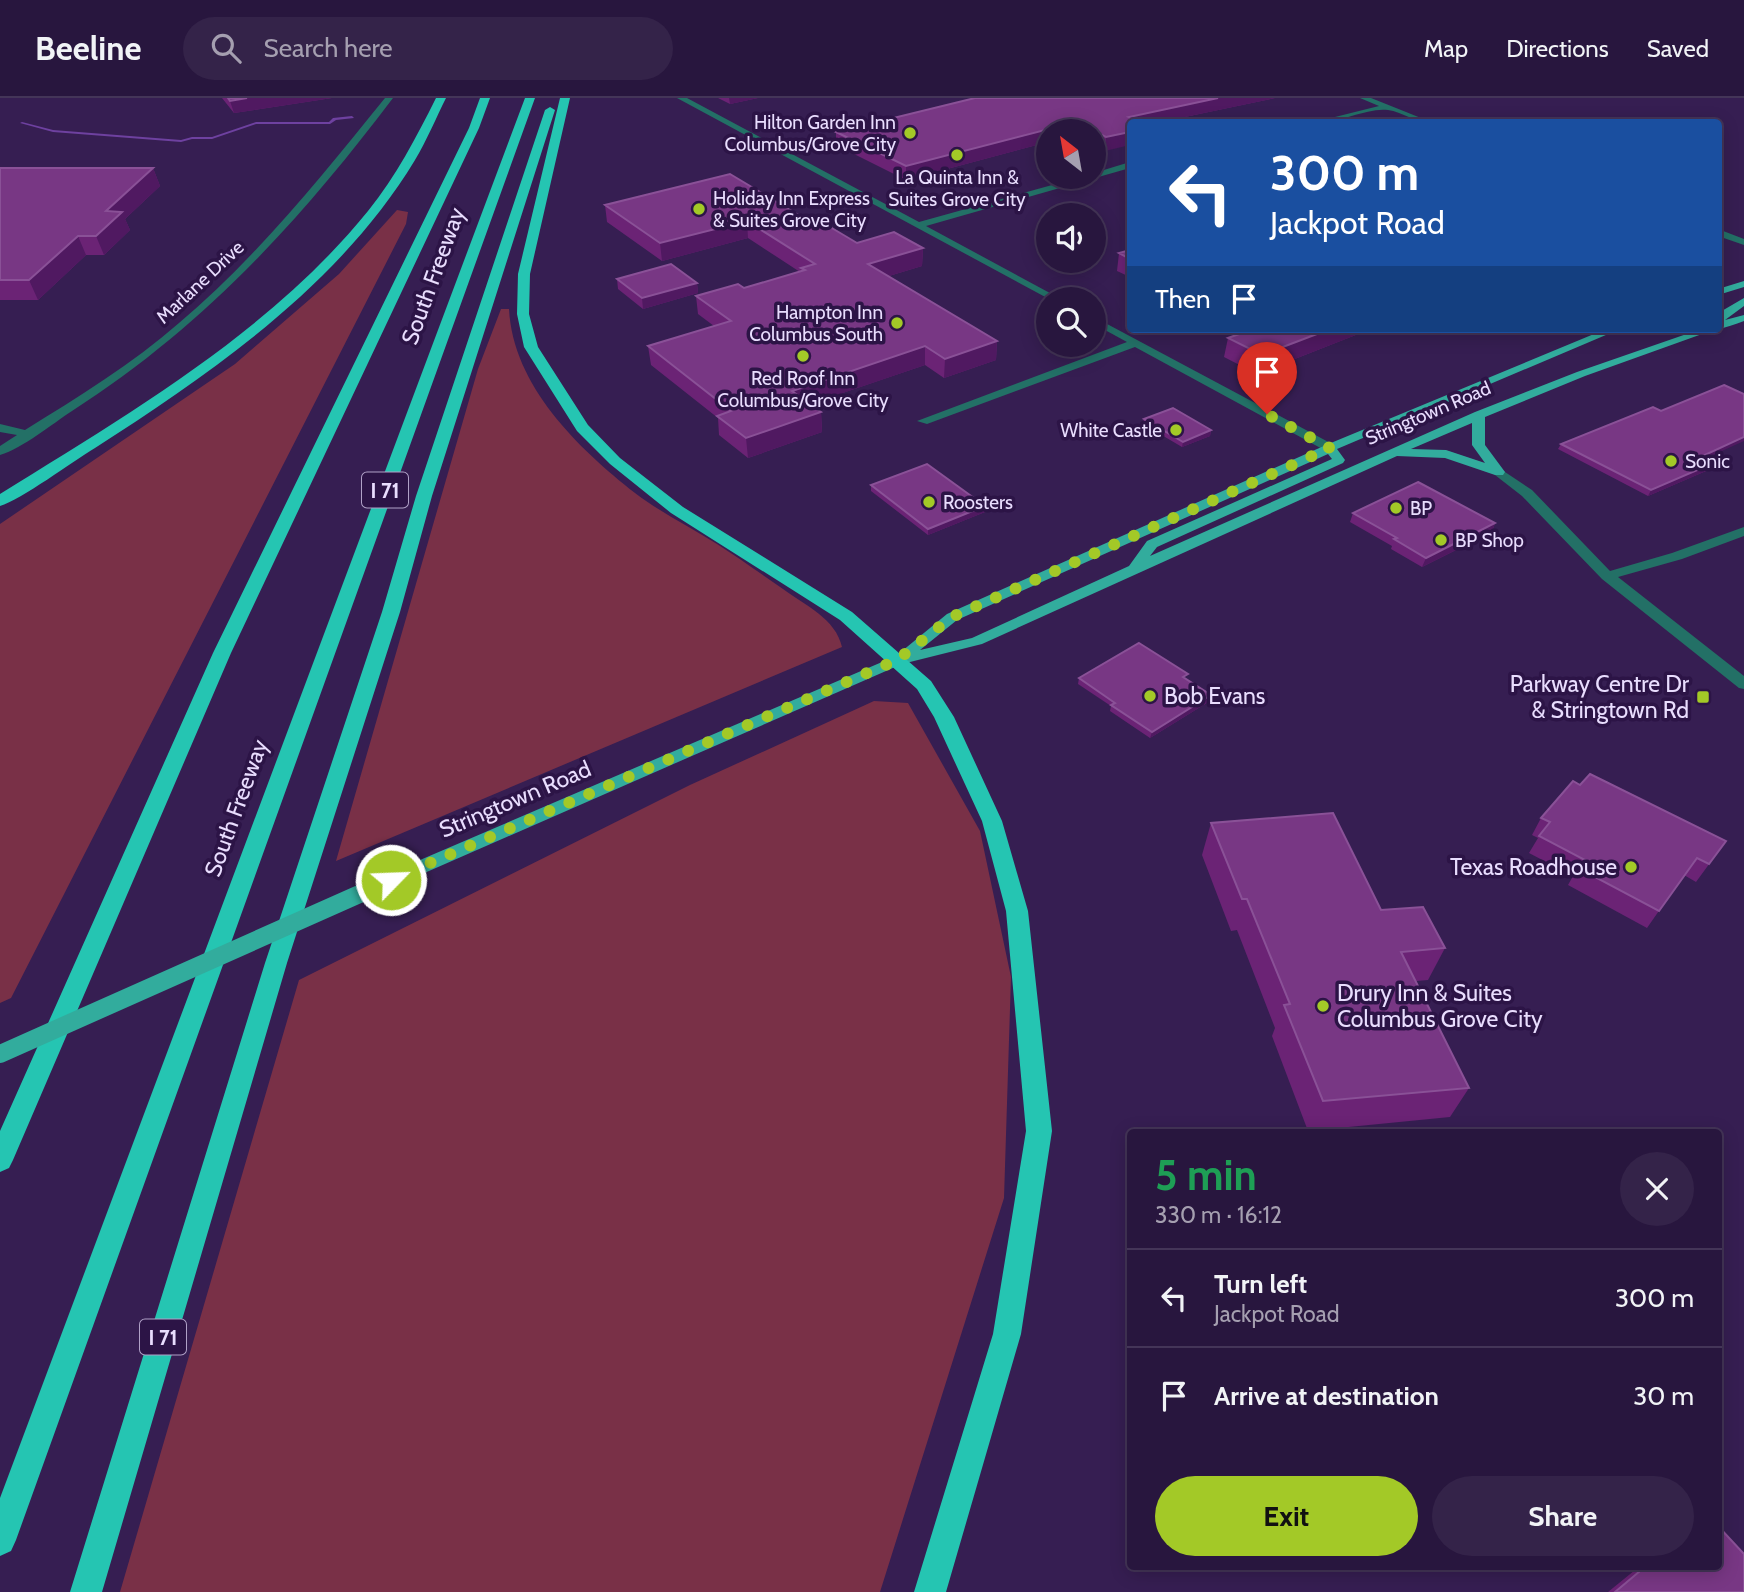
<!DOCTYPE html>
<meta charset="utf-8">
<style>
:root{--surface:#28163e;--page:#342349;--text:#f1f3f6;--muted:#a59fb0;--line:#443558;--accent:#a3c927}
body{margin:0;font-family:Cabin,sans-serif;background:var(--page);color:var(--text);height:100vh;display:flex;flex-direction:column;font-size:26px;white-space:nowrap}
*{box-sizing:border-box;margin:0}
p{font-size:23px;color:var(--muted)}
.icon{flex:none;width:38px;height:38px;fill:none;stroke:currentColor;stroke-width:2;stroke-linecap:round;stroke-linejoin:round}
.map{position:relative;flex:1;overflow:hidden}
.drawer{position:absolute;left:1127px;top:1031px;width:595px;height:441px;display:flex;flex-direction:column;background:var(--surface);border-radius:7px;box-shadow:0 4px 18px #0003,0 0 0 2px var(--line)}
.drawer>*{flex:none}
.banner{position:absolute;left:1127px;top:21px;width:595px;height:214px;border-radius:7px;box-shadow:0 4px 18px #0003,0 0 0 2px var(--line);background:#1a4fa0;color:#fff;overflow:hidden}
.needle{width:46px;rotate:329deg}
.buttons{position:absolute;left:1036px;top:21px;display:grid;gap:14px}
.buttons a{display:grid;place-items:center;width:70px;height:70px;border-radius:50%;background:var(--surface);box-shadow:0 4px 18px #0003,0 0 0 2px var(--line);font-size:35px}
.pin{position:absolute;display:grid;place-items:center;width:60px;height:60px;color:#fff;margin:-72px -30px;border-radius:50% 50% 50% 0;rotate:-45deg;box-shadow:0 0 7px #0007}
.pin .icon{rotate:45deg}
.me{position:absolute;width:77px;margin:-38px;rotate:66deg;stroke-linejoin:round;filter:drop-shadow(0 0 5px #0008)}
.turn{display:flex;align-items:center;gap:24px;height:147px;padding:0 28px;font-size:32px}
.turn .icon{width:91px;height:91px;stroke-width:2.5}
.turn b{display:block;font-size:49px;line-height:60px}
.then{display:flex;align-items:center;height:66px;padding:0 28px;background:#0003;gap:14px;font-size:26px}
.round{display:grid;place-items:center;flex:none;width:74px;height:74px;border-radius:37px;background:var(--page)}
.headline{display:flex;align-items:center;justify-content:space-between;height:119px;padding:0 28px}
h1{font-size:42px;font-weight:700;line-height:52px;color:#1e9e55}
.primary-button{display:flex;gap:14px;margin-top:auto;padding:14px 28px}
.primary-button a{flex:1;height:80px;border-radius:42px;background:var(--accent);color:#111;font-size:28px;font-weight:700;line-height:80px;text-align:center}
.primary-button a+a{background:var(--page);color:var(--text)}
ul{padding:0;list-style:none}
li{display:flex;align-items:center;gap:21px;height:98px;padding:0 28px;border-top:2px solid var(--line)}
li div{flex:1}
li b{display:block;font-size:26px}
li em{font-style:normal}
header{display:flex;align-items:center;gap:42px;box-sizing:border-box;height:98px;padding:0 35px;background:var(--surface);border-bottom:2px solid var(--line)}
header strong{font-size:33px}
nav{display:flex;gap:38px;margin-inline-start:auto;font-size:24px}
.search{width:490px;height:63px;background:var(--page);display:flex;align-items:center;gap:18px;box-sizing:border-box;padding:0 24px;border-radius:38px;color:var(--muted);font-size:26px}
.map>svg:first-child{display:block}
</style>
<header>
<strong>Beeline</strong>
<div class="search"><svg class="icon" aria-label="search" viewBox="0 0 24 24"><circle cx="10" cy="10" r="6"/><path d="M15 15l6 6"/></svg>Search here</div>
<nav><a>Map</a><a>Directions</a><a>Saved</a></nav>
</header>
<div class="map">
<svg width="1744" height="1494" viewBox="0 0 1744 1494">
<rect width="100%" height="100%" fill="#361e52"/>
<path fill="#793047" d="M397 112 408 114 406 126 11 900 0 905V426L235 266 339 176Z
M501 211H509C513 288 578 350 635 395 660 414 690 429 717 446 739 460 761 476 783 491 805 507 836 521 842 549L336 763 478 271Z
M874 603 908 605 980 733 1011 879 1004 1100 880 1494H120L299 882 690 687Z"/>
<g fill="none" stroke-linecap="round" stroke-linejoin="round">
<path fill="#6e41a0" fill-rule="evenodd" d="M352 18 354 20 336 22 330 26H256L212 41H192L181 44 53 34 20 25 22 24 53 32 181 42 192 39H212L256 24H329L333 20Z"/>
<path fill="#237066" fill-rule="evenodd" d="M385 0H393C300 123 203 229 72 313 52 326 23 350 0 357V348L17 337 0 334V326L25 332C78 299 132 266 179 225 257 159 321 79 385 0Z
M677 0H687L919 124 1081 79H1094V75L1130 64V70L926 128 1061 201H1049Z
M1360 0H1371L1431 24C1415 25 1403 14 1388 12 1368 9 1338 26 1315 24L1379 8Z
M1718 131 1744 141V147L1718 138Z
M1094 219 1334 347 1336 350 1334 353H1326L1135 249 927 326 917 323 1127 244 1094 226Z
M1499 370 1532 392 1610 473 1672 455 1744 429V438L1682 461 1618 479 1744 578V591L1739 590 1602 481 1522 398 1495 377 1493 374Z"/>
<path fill="#32ac9d" fill-rule="evenodd" d="M1744 183V189L1718 197V191Z
M1744 200V208L1725 222 1744 217V223C1735 226 1726 230 1717 231L1720 214Z
M1606 231H1620L1337 351 1345 362 1343 365 1157 449 1150 458 1475 314 1577 274 1701 231H1716L1585 278 1485 319V347L1505 374 1503 377H1495L1445 360 1397 358 982 546 902 566 397 787H385L382 782 385 777 896 558 947 516 1326 347ZM1472 325V347L1485 365 1446 352 1411 351ZM1328 356 1332 361 1147 443 1129 468 972 540 920 552 957 522Z"/>
<path fill="#25c5b2" fill-rule="evenodd" d="M436 0H446C436 20 427 42 415 62 340 186 215 273 95 350 73 363 21 402 0 408V396C130 315 270 234 368 113 396 78 416 40 436 0Z
M480 0H490L479 30 231 555 13 1062 9 1070 0 1074V1033L213 555 469 30Z
M525 0H535L16 1442 11 1453 0 1458V1400Z
M560 0H570L530 176 529 216 538 249 588 327 620 360 683 409 852 514 931 583 954 619 1002 723 1028 813 1052 1033 1021 1236 946 1494H914L993 1236 1026 1033 1006 813 982 723 934 619 917 591 840 522 671 415 610 366 577 333 524 249 517 216 518 176Z
M550 9 555 12 432 398 400 514 287 865 102 1494H70L265 865 382 514 416 398 545 12Z"/>
<path stroke="#32ac9d" stroke-width="18" d="M0 956 391 782"/>
</g>
<path fill="#6b2375" d="M222 0H332L234 15Z
M718 0H758L730 6Z
M975 0H1275L1161 24H1130L1105 53 1094 47V33H1048V44L906 82 836 47V34Z
M0 70H153L160 88 125 121 130 132 104 157H86L38 202H0Z
M605 107 812 125 857 145 923 150 922 168 889 178 997 243 996 262 944 280 925 267 810 306 821 314 822 334 748 360 719 337 718 320 651 267 648 248 714 228 698 216 696 198 744 190 800 174 748 140 662 163 607 124Z
M1130 152V179L1117 173 1119 155Z
M617 181 697 185 698 195 643 211 618 191Z
M1234 231H1371L1257 276 1224 259 1228 240 1242 235Z
M1144 321 1211 332 1210 338 1182 349 1143 326Z
M1561 346 1701 363 1706 373 1648 398 1558 351Z
M871 387 985 408V414L928 437 871 393Z
M1353 415 1495 425 1492 434 1422 469 1391 451 1392 448 1350 424Z
M1079 580 1186 581 1211 597 1210 603 1150 640 1110 613 1111 608 1078 586Z
M1580 687 1726 743 1696 784 1684 777 1647 830 1568 787 1573 778 1529 755 1538 740 1532 737 1541 720Z
M1211 725 1381 812 1445 850 1428 882 1416 883 1469 990 1450 1019 1308 1033 1272 938 1275 930 1237 832 1231 833 1202 757Z
M1640 1468H1718L1744 1494H1608Z"/>
<path fill="#501961" d="M247 0H332L234 15 230 3Z
M729 0H758L730 6Z
M1218 0H1275L1161 24H1130L1129 19Z
M1076 24 1075 33H1048V44L906 82V68Z
M1130 34V47L1105 53 1106 39Z
M153 70 160 88 125 121 130 132 104 157 96 138 106 113Z
M747 123 748 140 662 163 660 145Z
M78 138 86 157 38 202 29 182Z
M923 150 922 168 869 184 868 166Z
M697 185 698 195 643 211 642 200Z
M1330 231H1371L1257 276 1262 257Z
M997 243 996 262 944 280 945 261Z
M925 248V267L793 312 792 293Z
M821 314 822 334 748 360 746 340Z
M1211 332 1210 338 1182 349 1183 344Z
M1744 339V343L1693 366 1696 361Z
M1709 367 1706 373 1648 398 1651 392Z
M985 408V414L928 437V431Z
M1495 425 1492 434 1422 469 1426 460Z
M1211 597 1210 603 1150 640 1152 634Z"/>
<path fill="#783784" stroke="#8a5197" stroke-width="2" d="M228 0H247L230 3Z
M975 0H1218L1129 19 1141 24H1130V34L1106 39 1076 24 906 68 836 34Z
M0 70H153L106 113 122 114 96 138H78L29 182H0Z
M730 76 812 125 820 123 857 145 894 134 923 150 868 166 997 243 945 261 925 248 792 293 821 314 746 340 717 318 731 313 648 248 731 223 696 198 738 186 744 190 805 172 801 170 815 166 747 123 660 145 605 107Z
M1130 152V161L1119 155Z
M671 166 697 185 642 200 617 181Z
M1253 231H1330L1262 257 1228 240Z
M1724 287 1744 296V339L1696 361 1709 367 1651 392 1561 346 1653 309 1661 313Z
M1173 310 1211 332 1183 344 1144 321Z
M927 366 985 408 928 431 871 387Z
M1418 384 1495 425 1426 460 1394 441 1397 440 1353 415Z
M1139 545 1188 576 1183 579 1211 597 1152 634 1111 607 1115 605 1079 580Z
M1590 676 1726 743 1709 766 1697 760 1659 813 1578 770 1585 762 1539 738 1550 724 1541 720 1573 683 1580 687Z
M1333 715 1381 812 1423 809 1445 850 1401 854 1469 990 1323 1003 1284 907 1290 906 1247 801H1242L1211 725Z
M1718 1428 1744 1456V1494H1615L1646 1468H1718Z"/>
<g fill="none" stroke-linecap="round" stroke-linejoin="round">
<path stroke="#a3c927" stroke-width="12" stroke-dasharray="0 21.6" d="M391 782 897 562 952 519 1330 350 1267 316"/>
</g>
<g fill="#a3c927" stroke="#2c1446" stroke-width="2.5">
<circle cx="910" cy="35" r="7"/>
<circle cx="957" cy="57" r="7"/>
<circle cx="699" cy="111" r="7"/>
<circle cx="897" cy="225" r="7"/>
<circle cx="803" cy="258" r="7"/>
<circle cx="1176" cy="332" r="7"/>
<circle cx="1671" cy="363" r="7"/>
<circle cx="929" cy="404" r="7"/>
<circle cx="1396" cy="410" r="7"/>
<circle cx="1441" cy="442" r="7"/>
<circle cx="1150" cy="598" r="7"/>
<rect x="1696" y="592" width="14" height="14" rx="3.5"/>
<circle cx="1631" cy="769" r="7"/>
<circle cx="1323" cy="908" r="7"/>
</g>
<g text-anchor="middle" dominant-baseline="central" stroke-width="7" stroke-linejoin="round" paint-order="stroke">
<g font-size="19" fill="#e9ddfe" stroke="#2c1446" text-anchor="start">
<text x="896" y="24" text-anchor="end">Hilton Garden Inn<tspan x="896" dy="22">Columbus/Grove City</tspan></text>
<text x="957" y="79" text-anchor="middle">La Quinta Inn &amp;<tspan x="957" dy="22">Suites Grove City</tspan></text>
<text x="713" y="100">Holiday Inn Express<tspan x="713" dy="22">&amp; Suites Grove City</tspan></text>
<text x="883" y="214" text-anchor="end">Hampton Inn<tspan x="883" dy="22">Columbus South</tspan></text>
<text x="803" y="280" text-anchor="middle">Red Roof Inn<tspan x="803" dy="22">Columbus/Grove City</tspan></text>
<text x="1162" y="332" text-anchor="end">White Castle</text>
<text x="1685" y="363">Sonic</text>
<text x="943" y="404">Roosters</text>
<text x="1410" y="410">BP</text>
<text x="1455" y="442">BP Shop</text>
</g>
<g font-size="19" fill="#e9ddfe" stroke="#2c1446">
<text transform="translate(200 184) rotate(-43)">Marlane Drive</text>
<text transform="translate(1428 315) rotate(-23)">Stringtown Road</text>
</g>
<g fill="#2c1446" stroke="#b0a1c7" stroke-width="2">
<rect x="362" y="374.5" width="46" height="35" rx="5"/>
<rect x="140" y="1221.5" width="46" height="35" rx="5"/>
</g>
<g font-size="21" font-weight="bold" fill="#e9ddfe">
<text x="385" y="392">I 71</text>
<text x="163" y="1239">I 71</text>
</g>
<g font-size="23" fill="#e9ddfe" stroke="#2c1446">
<text transform="translate(433 178) rotate(-70)">South Freeway</text>
<text transform="translate(515 701) rotate(-23)">Stringtown Road</text>
<text transform="translate(236 710) rotate(-70)">South Freeway</text>
</g>
<g font-size="23" fill="#e9ddfe" stroke="#2c1446" text-anchor="end">
<text x="1689" y="586">Parkway Centre Dr<tspan x="1689" dy="26">&amp; Stringtown Rd</tspan></text>
<text x="1164" y="598" text-anchor="start">Bob Evans</text>
<text x="1617" y="769">Texas Roadhouse</text>
<text x="1337" y="895" text-anchor="start">Drury Inn &amp; Suites<tspan x="1337" dy="26">Columbus Grove City</tspan></text>
</g>
</g>
</svg>
<div class="buttons">
<a><svg class="needle" viewBox="-14 -14 28 28"><path d="M0-13l5 13h-10z" fill="#e53935"/><path d="M0 13l5-13h-10z" fill="#a59fb0"/></svg></a>
<a><svg class="icon" aria-label="sound" viewBox="0 0 24 24"><path d="M4 9h4l5-4v14l-5-4H4zM17 9q2 3 0 6"/></svg></a>
<a><svg class="icon" aria-label="search" viewBox="0 0 24 24"><circle cx="10" cy="10" r="6"/><path d="M15 15l6 6"/></svg></a>
</div>
<div class="pin" style="left:1267px;top:316px;background:#d93025"><svg class="icon" aria-label="arrive" viewBox="0 0 24 24"><path d="M6 21V4h12l-3 4 3 4H6"/></svg></div>
<svg class="me" style="left:391px;top:782px" viewBox="-20 -20 40 40"><circle r="17" fill="#a3c927" stroke="#fff" stroke-width="3"/><path d="M0-11L8 9 0 5-8 9z" fill="#fff"/></svg>
<div class="banner">
<div class="turn"><svg class="icon" aria-label="left" viewBox="0 0 24 24"><path d="M17 20v-9H6M10 6l-5 5 5 5"/></svg><div><b>300 m</b>Jackpot Road</div></div>
<div class="then">Then<svg class="icon" aria-label="arrive" viewBox="0 0 24 24"><path d="M6 21V4h12l-3 4 3 4H6"/></svg></div>
</div>
<section class="drawer">
<div class="headline"><div><h1>5 min</h1><p>330 m · 16:12</p></div><a class="round"><svg class="icon" aria-label="close" viewBox="0 0 24 24"><path d="M6 6l12 12M18 6L6 18"/></svg></a></div>
<ul>
<li><svg class="icon" aria-label="left" viewBox="0 0 24 24"><path d="M17 20v-9H6M10 6l-5 5 5 5"/></svg><div><b>Turn left</b><p>Jackpot Road</p></div><em>300 m</em></li>
<li><svg class="icon" aria-label="arrive" viewBox="0 0 24 24"><path d="M6 21V4h12l-3 4 3 4H6"/></svg><div><b>Arrive at destination</b></div><em>30 m</em></li>
</ul>
<div class="primary-button"><a>Exit</a><a>Share</a></div>
</section>
</div>
